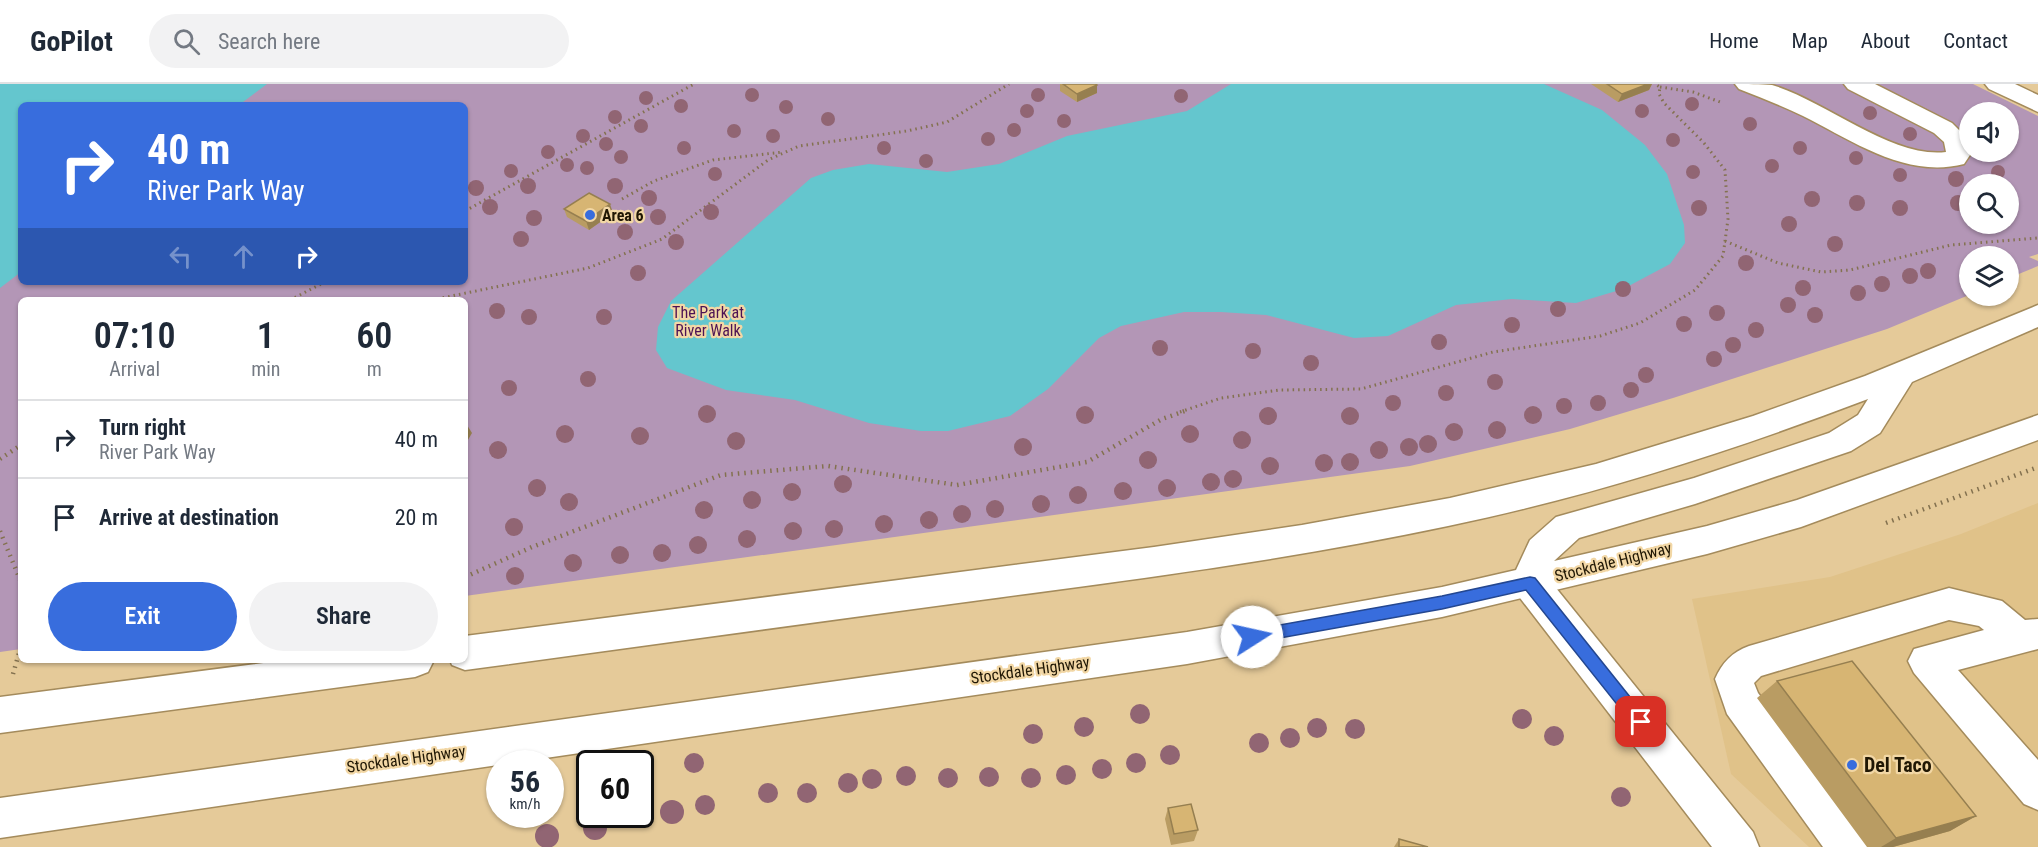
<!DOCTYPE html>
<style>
:root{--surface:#fff;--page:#f2f2f3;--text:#1f2937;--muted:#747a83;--line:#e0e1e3;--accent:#386ddd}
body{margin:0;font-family:"Roboto Condensed",sans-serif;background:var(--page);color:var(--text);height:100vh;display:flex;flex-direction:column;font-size:22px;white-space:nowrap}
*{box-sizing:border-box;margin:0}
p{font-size:20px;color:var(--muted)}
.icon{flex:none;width:33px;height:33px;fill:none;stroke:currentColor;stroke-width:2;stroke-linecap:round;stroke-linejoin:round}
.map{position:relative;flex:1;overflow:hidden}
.details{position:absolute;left:18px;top:213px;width:450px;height:366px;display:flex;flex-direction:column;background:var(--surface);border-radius:9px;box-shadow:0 2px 4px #0004}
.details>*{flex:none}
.top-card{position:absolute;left:18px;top:18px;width:450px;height:183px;border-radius:9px;box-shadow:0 2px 4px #0004;background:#386ddd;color:#fff;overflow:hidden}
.fabs{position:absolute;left:1959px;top:18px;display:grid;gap:12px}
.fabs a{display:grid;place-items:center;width:60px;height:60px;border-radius:50%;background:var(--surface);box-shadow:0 2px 4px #0004;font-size:30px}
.speed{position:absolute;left:486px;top:666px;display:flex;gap:12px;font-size:30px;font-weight:700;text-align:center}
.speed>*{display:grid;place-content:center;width:78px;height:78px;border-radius:50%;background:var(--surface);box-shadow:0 2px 4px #0004;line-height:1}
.speed small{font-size:15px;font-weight:400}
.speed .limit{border:3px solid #111;border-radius:9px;background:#fff;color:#111}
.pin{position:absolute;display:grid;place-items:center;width:51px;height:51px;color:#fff;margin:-26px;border-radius:12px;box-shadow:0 3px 9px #0006}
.me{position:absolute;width:66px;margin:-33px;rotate:80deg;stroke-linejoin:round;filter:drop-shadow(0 0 4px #0008)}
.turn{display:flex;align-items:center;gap:21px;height:126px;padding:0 30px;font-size:27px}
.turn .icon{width:78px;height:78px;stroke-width:2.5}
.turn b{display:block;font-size:42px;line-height:51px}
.lanes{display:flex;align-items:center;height:57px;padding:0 30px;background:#0003;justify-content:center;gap:30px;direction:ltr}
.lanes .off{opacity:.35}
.eta{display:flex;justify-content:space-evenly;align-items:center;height:102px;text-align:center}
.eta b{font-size:36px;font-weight:600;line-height:42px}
.button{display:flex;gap:12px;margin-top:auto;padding:12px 30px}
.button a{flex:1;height:69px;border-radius:36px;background:var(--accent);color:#fff;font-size:24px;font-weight:600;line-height:69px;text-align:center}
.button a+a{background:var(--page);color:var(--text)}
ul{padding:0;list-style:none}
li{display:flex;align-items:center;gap:18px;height:78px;padding:0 30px;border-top:2px solid var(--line)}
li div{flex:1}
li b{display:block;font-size:22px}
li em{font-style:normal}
header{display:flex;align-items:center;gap:36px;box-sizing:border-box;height:84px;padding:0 30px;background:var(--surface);border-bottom:2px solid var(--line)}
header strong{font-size:28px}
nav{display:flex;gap:33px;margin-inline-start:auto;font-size:21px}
.search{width:420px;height:54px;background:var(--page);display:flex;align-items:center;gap:15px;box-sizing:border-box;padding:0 21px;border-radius:33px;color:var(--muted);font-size:22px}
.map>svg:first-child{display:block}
</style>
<header>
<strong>GoPilot</strong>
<div class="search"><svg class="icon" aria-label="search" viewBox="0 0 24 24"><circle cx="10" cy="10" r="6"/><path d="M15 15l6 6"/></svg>Search here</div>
<nav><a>Home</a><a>Map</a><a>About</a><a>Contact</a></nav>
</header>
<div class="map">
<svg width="2038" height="763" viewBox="0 0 2038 763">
<rect width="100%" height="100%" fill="#e5ca99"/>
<path fill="#e0c289" d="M2038 419V763H1809L1731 690 1692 515 1830 493 1961 450Z"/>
<path fill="#b396b6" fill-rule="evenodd" d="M0 0H1973L2038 32V170L2029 173 2038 177V182L2009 194 2008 172H1970L1969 211 1887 245 1673 314 1570 345 1410 382 465 512V216H21V565L0 568ZM21 21H465V198H21ZM1970 28H2008V68H1970ZM1970 100H2008V140H1970Z"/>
<path fill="#64c6ce" d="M0 0H267L239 21H21V188L0 204Z
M1231 0H1544L1602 26 1645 61 1667 90 1684 141 1685 159 1670 180 1623 205 1576 219 1512 215 1456 221 1388 252 1354 254 1266 231 1221 228H1184L1121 242 1099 254 1048 305 1010 332 948 347H921L869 339 795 316 726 306 667 284 656 266 658 243 671 217 811 94 833 86 869 80 947 88 999 80 1067 52 1187 27Z"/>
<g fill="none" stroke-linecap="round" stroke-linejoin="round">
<defs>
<path id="minor" d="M1735 0C1746 0 1761 0 1772 1 1824 16 1893 75 1946 68L1944 58 1934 49 1848 5 1844 0H1875L1952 39 1968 55 1970 68H1972L1964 80C1906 95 1853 57 1803 32 1782 22 1760 13 1739 5Z
M1530 484 1543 488 1753 748 1759 763H1712L1517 510 1512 499 1517 488Z
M1949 504 2002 517 2025 536 2038 535V565L1958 586 2038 676V726L2024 720 1914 589 1908 577 1914 565 1984 546 1979 542 1949 536 1761 592 1754 599 1758 609 1864 748 1870 763H1823L1727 630 1715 595C1722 579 1732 568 1749 562Z"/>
<path id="major" d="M1985 0H2015L2038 11V28L1989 5Z
M2038 221V243L1912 298 1880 349 1851 367 1695 420 1579 454 1554 477 1707 442 1797 416 2038 331V356L1801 443 1707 470 1442 533 1187 580 0 754V714L1187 548 1442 503 1516 486 1530 456 1556 433 1694 394 1829 349 1858 331 1868 315C1732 367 1592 412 1448 442 1279 478 1107 499 936 522 779 543 622 565 465 586L452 581 450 576H465V552L1154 463 1302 441 1450 414 1596 380 1753 332 1865 292Z
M286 576H434L428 588 415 593 0 649V613Z"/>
</defs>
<use href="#minor" stroke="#a48b5c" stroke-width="3"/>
<use href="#major" stroke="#a48b5c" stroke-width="3"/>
<path stroke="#83714f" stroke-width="3" stroke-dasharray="1.5 4" stroke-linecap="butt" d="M1660 3 1693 8 1720 18
M622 115 654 97 713 76 783 68
M465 127 694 0
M1725 157 1778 179 1821 188 1850 186 1951 161 2038 154
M290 216 325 198
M432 216 588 184 662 155 768 76 799 62 907 47 947 38 1009 0
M1180 328 1221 314 1279 306 1361 305 1493 268 1600 252 1640 239 1695 206 1723 172 1728 135 1725 86 1704 59 1664 19 1659 10 1660 3 1655 0"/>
<path stroke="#83714f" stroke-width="4.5" stroke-dasharray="1.5 5" stroke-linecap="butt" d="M0 375 21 361
M1886 439 2038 383
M0 447 21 498
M465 493 532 463 721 391 828 382 957 401 1087 378 1162 335 1185 327
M13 590 21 562"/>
<use href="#minor" fill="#fff" fill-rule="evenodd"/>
<use href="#major" fill="#fff" fill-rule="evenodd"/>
</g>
<g fill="#916573">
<circle cx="752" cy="11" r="7"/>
<circle cx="1038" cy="11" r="7"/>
<circle cx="1181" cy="12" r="7"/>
<circle cx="646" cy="14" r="7"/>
<circle cx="1692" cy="20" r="7"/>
<circle cx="681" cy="22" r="7"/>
<circle cx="786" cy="23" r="7"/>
<circle cx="1027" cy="27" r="7"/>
<circle cx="1642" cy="27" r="7"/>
<circle cx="1870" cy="29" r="7"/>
<circle cx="615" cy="33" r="7"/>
<circle cx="828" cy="35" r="7"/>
<circle cx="1064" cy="37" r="7"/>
<circle cx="1750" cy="40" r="7"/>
<circle cx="641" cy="42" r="7"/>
<circle cx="1014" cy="46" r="7"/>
<circle cx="734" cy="47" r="7"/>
<circle cx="1910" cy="50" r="7"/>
<circle cx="583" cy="52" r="7"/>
<circle cx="773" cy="52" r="7"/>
<circle cx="988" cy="55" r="7"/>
<circle cx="1673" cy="56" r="7"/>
<circle cx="606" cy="60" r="7"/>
<circle cx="684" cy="64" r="7"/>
<circle cx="884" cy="64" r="7"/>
<circle cx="1800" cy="64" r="7"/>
<circle cx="548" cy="68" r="7"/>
<circle cx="621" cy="73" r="7"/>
<circle cx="1856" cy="74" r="7"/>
<circle cx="926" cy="77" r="7"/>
<circle cx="567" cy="81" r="7"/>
<circle cx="1772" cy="82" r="7"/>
<circle cx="587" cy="84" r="7"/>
<circle cx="511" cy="87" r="7"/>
<circle cx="1693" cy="88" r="7"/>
<circle cx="1998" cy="88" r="7"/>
<circle cx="715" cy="90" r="7"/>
<circle cx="1900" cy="91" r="7"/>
<circle cx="1956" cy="95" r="8"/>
<circle cx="528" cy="102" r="8"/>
<circle cx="615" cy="102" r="8"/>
<circle cx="476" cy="104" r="8"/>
<circle cx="649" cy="114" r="8"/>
<circle cx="1812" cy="115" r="8"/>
<circle cx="1857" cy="119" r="8"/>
<circle cx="1958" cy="119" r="8"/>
<circle cx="490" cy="123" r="8"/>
<circle cx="1699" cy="124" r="8"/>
<circle cx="1900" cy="124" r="8"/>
<circle cx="711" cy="128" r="8"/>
<circle cx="658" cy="133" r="8"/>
<circle cx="534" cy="134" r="8"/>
<circle cx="1789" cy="140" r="8"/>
<circle cx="625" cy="148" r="8"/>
<circle cx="521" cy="155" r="8"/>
<circle cx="676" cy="158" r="8"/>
<circle cx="1835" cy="160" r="8"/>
<circle cx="1746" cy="179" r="8"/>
<circle cx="1928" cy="187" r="8"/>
<circle cx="638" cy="189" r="8"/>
<circle cx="1910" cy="192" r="8"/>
<circle cx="1882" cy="200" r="8"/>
<circle cx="1803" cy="204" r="8"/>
<circle cx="1623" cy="205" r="8"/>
<circle cx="1858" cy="209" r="8"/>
<circle cx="1788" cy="221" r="8"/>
<circle cx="1558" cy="225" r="8"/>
<circle cx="497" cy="227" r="8"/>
<circle cx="1717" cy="229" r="8"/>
<circle cx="1815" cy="231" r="8"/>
<circle cx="529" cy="233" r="8"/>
<circle cx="604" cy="233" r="8"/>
<circle cx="1684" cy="240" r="8"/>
<circle cx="1512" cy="241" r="8"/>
<circle cx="1756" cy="246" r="8"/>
<circle cx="1439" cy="258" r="8"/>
<circle cx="1733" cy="261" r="8"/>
<circle cx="1160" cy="264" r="8"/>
<circle cx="1253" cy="267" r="8"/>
<circle cx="1714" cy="275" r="8"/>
<circle cx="1311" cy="279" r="8"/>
<circle cx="1646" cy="291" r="8"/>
<circle cx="588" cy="295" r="8"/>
<circle cx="1495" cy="298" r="8"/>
<circle cx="509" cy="304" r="8"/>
<circle cx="1631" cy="306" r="8"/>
<circle cx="1446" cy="309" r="8"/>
<circle cx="1393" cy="319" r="8"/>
<circle cx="1598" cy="319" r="8"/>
<circle cx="1564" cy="322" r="8"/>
<circle cx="707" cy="330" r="9"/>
<circle cx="1085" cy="331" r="9"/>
<circle cx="1533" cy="331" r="9"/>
<circle cx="1268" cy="332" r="9"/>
<circle cx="1350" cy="332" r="9"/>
<circle cx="1497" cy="346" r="9"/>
<circle cx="1454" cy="348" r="9"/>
<circle cx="565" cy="350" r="9"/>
<circle cx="1190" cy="350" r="9"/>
<circle cx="640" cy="352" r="9"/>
<circle cx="1242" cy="356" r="9"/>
<circle cx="736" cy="357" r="9"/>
<circle cx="1428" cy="360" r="9"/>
<circle cx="1023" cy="363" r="9"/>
<circle cx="1409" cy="363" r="9"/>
<circle cx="498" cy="366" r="9"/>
<circle cx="1379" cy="366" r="9"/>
<circle cx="1148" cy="376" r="9"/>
<circle cx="1350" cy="378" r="9"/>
<circle cx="1324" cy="379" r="9"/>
<circle cx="1270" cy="382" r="9"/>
<circle cx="1233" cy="395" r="9"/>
<circle cx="1211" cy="398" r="9"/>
<circle cx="843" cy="400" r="9"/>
<circle cx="537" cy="404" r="9"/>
<circle cx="1167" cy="404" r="9"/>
<circle cx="1123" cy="407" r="9"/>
<circle cx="792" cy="408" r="9"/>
<circle cx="1078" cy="411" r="9"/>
<circle cx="752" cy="416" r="9"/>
<circle cx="569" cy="418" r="9"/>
<circle cx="1041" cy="420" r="9"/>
<circle cx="995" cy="425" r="9"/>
<circle cx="704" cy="426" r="9"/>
<circle cx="962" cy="430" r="9"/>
<circle cx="929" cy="436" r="9"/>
<circle cx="884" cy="440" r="9"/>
<circle cx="514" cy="443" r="9"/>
<circle cx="834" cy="445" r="9"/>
<circle cx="793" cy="447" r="9"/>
<circle cx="747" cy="455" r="9"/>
<circle cx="698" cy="461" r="9"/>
<circle cx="662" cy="469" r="9"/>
<circle cx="620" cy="471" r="9"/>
<circle cx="573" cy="479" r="9"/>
<circle cx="515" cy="492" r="9"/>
<circle cx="1140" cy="630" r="10"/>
<circle cx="1522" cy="635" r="10"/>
<circle cx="1084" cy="643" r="10"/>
<circle cx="1317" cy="644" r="10"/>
<circle cx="1355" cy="645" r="10"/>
<circle cx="1033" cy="650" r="10"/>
<circle cx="1554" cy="652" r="10"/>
<circle cx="1290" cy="654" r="10"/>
<circle cx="1259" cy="659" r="10"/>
<circle cx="1170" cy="671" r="10"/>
<circle cx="694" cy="679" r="10"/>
<circle cx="1136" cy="679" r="10"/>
<circle cx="1102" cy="685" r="10"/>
<circle cx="1066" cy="691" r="10"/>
<circle cx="906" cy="692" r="10"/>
<circle cx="989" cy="693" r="10"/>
<circle cx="948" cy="694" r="10"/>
<circle cx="1031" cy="694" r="10"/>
<circle cx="872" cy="695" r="10"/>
<circle cx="848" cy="699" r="10"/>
<circle cx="768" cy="709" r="10"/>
<circle cx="807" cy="709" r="10"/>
<circle cx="1621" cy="713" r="10"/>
<circle cx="705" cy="721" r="10"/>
<circle cx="672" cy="728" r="12"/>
<circle cx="595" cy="744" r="12"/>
<circle cx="547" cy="752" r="12"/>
</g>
<path fill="#b99c63" d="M1060 0H1096L1097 1V9L1077 18 1060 7Z
M1591 0H1652L1649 6 1618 18Z
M564 125 613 129 589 146 567 133Z
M1777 597 1976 732 1950 747 1893 763H1867L1757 614Z
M1168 724 1198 746 1194 757 1171 761 1165 735Z
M1399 755 1428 763H1394Z"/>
<path fill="#967f50" d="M1648 0H1652L1649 6 1618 18 1622 10Z
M1097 1V9L1077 18V10Z
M610 120 613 129 589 146 586 137Z
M467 341 472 349 465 361V345Z
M1976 732 1950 747 1893 763H1881L1896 754Z"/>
<path fill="#d7b573" stroke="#967f50" stroke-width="1.5" d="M1063 0H1096L1097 1 1077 10Z
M1607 0H1648L1622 10Z
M589 109 610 120 586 137 564 125Z
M1852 577 1976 732 1896 754 1777 597Z
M1191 720 1198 746 1174 750 1168 724Z
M1399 755 1428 763H1399Z"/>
<path fill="#386ddd" stroke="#244790" stroke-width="1.5" d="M1530 493 1535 494 1646 633 1649 638 1646 643 1641 646 1635 643 1526 506 1442 525 1252 559 1245 553 1252 546 1442 512Z"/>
<g fill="#386ddd" stroke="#f2d7a5" stroke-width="2">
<circle cx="590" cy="131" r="6"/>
<circle cx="1852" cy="681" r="6"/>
</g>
<g text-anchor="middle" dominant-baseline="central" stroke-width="4.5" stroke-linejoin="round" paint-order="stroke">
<g font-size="16" font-weight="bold" fill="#201704" stroke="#f2d7a5" text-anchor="start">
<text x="602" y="131">Area 6</text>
</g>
<g font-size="16" fill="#4d1254" stroke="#f2d7a5">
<text x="708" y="228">The Park at<tspan x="708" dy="18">River Walk</tspan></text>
</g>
<g font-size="16" fill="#201704" stroke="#f2d7a5">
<text transform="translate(1613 478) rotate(-14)">Stockdale Highway</text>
<text transform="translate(1030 586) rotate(-8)">Stockdale Highway</text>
<text transform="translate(406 675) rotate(-8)">Stockdale Highway</text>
</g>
<g font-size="20" font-weight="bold" fill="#201704" stroke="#f2d7a5" text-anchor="start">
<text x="1864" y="681">Del Taco</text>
</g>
</g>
</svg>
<div class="fabs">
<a><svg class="icon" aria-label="sound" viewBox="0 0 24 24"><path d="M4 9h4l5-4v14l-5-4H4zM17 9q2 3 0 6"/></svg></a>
<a><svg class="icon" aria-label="search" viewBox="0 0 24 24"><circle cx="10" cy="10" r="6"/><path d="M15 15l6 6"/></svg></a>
<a><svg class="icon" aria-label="layers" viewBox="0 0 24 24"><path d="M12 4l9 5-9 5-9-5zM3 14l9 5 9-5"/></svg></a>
</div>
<div class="speed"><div>56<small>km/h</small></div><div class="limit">60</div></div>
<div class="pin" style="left:1641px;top:638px;background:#d93025"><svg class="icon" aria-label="arrive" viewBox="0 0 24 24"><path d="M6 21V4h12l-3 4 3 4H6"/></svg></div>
<svg class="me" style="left:1252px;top:553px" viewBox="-20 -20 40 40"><circle r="19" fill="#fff"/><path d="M0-13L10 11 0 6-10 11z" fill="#386ddd"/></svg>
<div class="top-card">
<div class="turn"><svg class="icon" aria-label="right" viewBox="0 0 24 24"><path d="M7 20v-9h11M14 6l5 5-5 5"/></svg><div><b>40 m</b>River Park Way</div></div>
<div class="lanes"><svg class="icon off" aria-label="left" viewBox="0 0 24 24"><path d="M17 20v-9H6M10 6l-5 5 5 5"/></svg><svg class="icon off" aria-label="ahead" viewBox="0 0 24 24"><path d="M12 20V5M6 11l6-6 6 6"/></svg><svg class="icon" aria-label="right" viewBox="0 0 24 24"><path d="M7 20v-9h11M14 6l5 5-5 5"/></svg></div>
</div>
<section class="details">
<div class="eta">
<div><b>07:10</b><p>Arrival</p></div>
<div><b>1</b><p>min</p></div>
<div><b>60</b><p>m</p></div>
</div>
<ul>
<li><svg class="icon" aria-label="right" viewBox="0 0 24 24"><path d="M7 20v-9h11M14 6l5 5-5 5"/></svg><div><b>Turn right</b><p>River Park Way</p></div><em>40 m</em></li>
<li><svg class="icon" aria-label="arrive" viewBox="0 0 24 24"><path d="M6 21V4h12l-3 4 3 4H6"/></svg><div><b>Arrive at destination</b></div><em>20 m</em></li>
</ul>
<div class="button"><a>Exit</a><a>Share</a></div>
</section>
</div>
